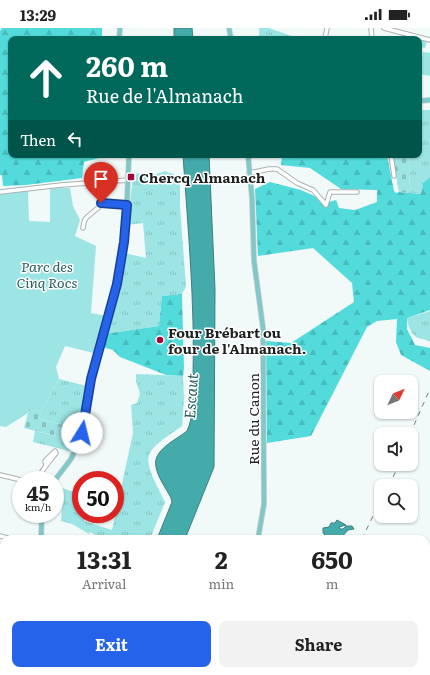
<!DOCTYPE html>
<meta charset="utf-8">
<style>
:root{--surface:#fff;--page:#f2f2f2;--text:#222;--muted:#767676;--accent:#2563eb}
body{margin:0;font-family:Literata,serif;background:var(--page);color:var(--text);height:100vh;display:flex;flex-direction:column;font-size:15px;white-space:nowrap}
*{box-sizing:border-box;margin:0}
p{font-size:13px;color:var(--muted)}
.icon{flex:none;width:22px;height:22px;fill:none;stroke:currentColor;stroke-width:2;stroke-linecap:round;stroke-linejoin:round}
.map{position:relative;flex:1;overflow:hidden}
.details{position:absolute;left:0px;top:507px;width:430px;height:140px;display:flex;flex-direction:column;background:var(--surface);border-radius:12px 12px 0 0;box-shadow:0 1px 3px #0004}
.details>*{flex:none}
.banner{position:absolute;left:8px;top:8px;width:414px;height:122px;border-radius:8px;box-shadow:0 1px 3px #0004;background:#00695c;color:#fff;overflow:hidden}
.needle{width:26px;rotate:47deg}
.fabs{position:absolute;left:374px;top:347px;display:grid;gap:8px}
.fabs a{display:grid;place-items:center;width:44px;height:44px;border-radius:8px;background:var(--surface);box-shadow:0 1px 3px #0004;font-size:20px}
.speed{position:absolute;left:12px;top:443px;display:flex;gap:8px;font-size:20px;font-weight:700;text-align:center}
.speed>*{display:grid;place-content:center;width:52px;height:52px;border-radius:50%;background:var(--surface);box-shadow:0 1px 3px #0004;line-height:1}
.speed small{font-size:10px;font-weight:400}
.speed .limit{border:6px solid #d22;background:#fff;color:#111}
.pin{position:absolute;display:grid;place-items:center;width:34px;height:34px;color:#fff;margin:-41px -17px;border-radius:50% 50% 50% 0;rotate:-45deg;box-shadow:0 0 4px #0007}
.pin .icon{rotate:45deg}
.me{position:absolute;width:44px;margin:-22px;rotate:9deg;stroke-linejoin:round;filter:drop-shadow(0 0 3px #0008)}
.turn{display:flex;align-items:center;gap:14px;height:84px;padding:0 12px;font-size:18px}
.turn .icon{width:52px;height:52px;stroke-width:2.5}
.turn b{display:block;font-size:28px;line-height:34px}
.then{display:flex;align-items:center;height:38px;padding:0 12px;background:#0003;gap:8px;font-size:15px}
.eta{display:flex;justify-content:space-evenly;align-items:center;height:68px;text-align:center}
.eta b{font-size:24px;font-weight:700;line-height:28px}
.button{display:flex;gap:8px;margin-top:auto;padding:8px 12px}
.button a{flex:1;height:46px;border-radius:8px;background:var(--accent);color:#fff;font-size:16px;font-weight:700;line-height:46px;text-align:center}
.button a+a{background:var(--page);color:var(--text)}
.status{display:flex;justify-content:space-between;align-items:center;height:28px;padding:0 20px;background:var(--surface);direction:ltr}
.status svg{height:11px;fill:currentColor}
.map>svg:first-child{display:block}
</style>
<div class="status"><b>13:29</b><svg viewBox="0 0 49 12"><path d="M0 12V9h3v3zM5 12V6h3v6zM10 12V3h3v9zM15 12V0h3v12zM26 1h20v11H26zM47 4h2v5h-2z"/></svg></div>
<div class="map">
<svg width="430" height="647" viewBox="0 0 430 647">
<defs>
<pattern id="grass-tufts" width="24" height="20" patternUnits="userSpaceOnUse"><rect width="24" height="20" fill="#9ce5e4"/><path d="M3 7l-1-3M5 7V3M7 7l1-3M15 17l-1-3M17 17v-4M19 17l1-3" fill="none" stroke="#86c4c3"/></pattern>
<pattern id="forest-firs" width="22" height="20" patternUnits="userSpaceOnUse"><rect width="22" height="20" fill="#53dbdb"/><path d="M5 1l3.5 6h-7zM16 11l3.5 6h-7z" fill="#48bcbc"/></pattern>
<pattern id="cemetery-stones" width="16" height="16" patternUnits="userSpaceOnUse"><rect width="16" height="16" fill="#9ce5e4"/><path d="M2 7V4a2 2 0 0 1 4 0v3zM10 15v-3a2 2 0 0 1 4 0v3z" fill="#86c4c3"/></pattern>
</defs>
<rect width="100%" height="100%" fill="#f1f9f9"/>
<path fill="url(#grass-tufts)" d="M259 0H269L300 11H259Z
M419 82H430V149L423 155 421 166 409 165 410 127H419Z
M165 143 180 149V179L186 259 182 266 162 268 159 298 104 306 124 225 146 230 143 195 127 197 133 149 132 145 153 147Z
M430 283V314C426 312 425 311 421 311 411 309 408 298 407 290Z
M136 346 183 348 184 371 182 398C173 405 153 416 149 427 145 439 160 463 165 474L150 511H102L90 504 89 506 72 496 61 493 63 463 55 460V458L81 466V486H85L84 493 112 502 133 405 131 377 137 375 140 366 136 353Z
M59 351 87 358 81 396 73 424 33 414 35 403 68 411 71 399 39 391 41 384Z
M0 600 4 602V635L0 632Z
M290 643H307L305 647H288Z"/>
<path fill="url(#forest-firs)" d="M2 0H102V11H11V127H111L84 134 82 150 26 157 3 158 2 147H0V3Z
M282 127H387L394 163 396 165 399 164 421 166 423 155 430 149V282L407 290V301L415 317 430 320V343L401 327 396 314 397 291 377 293 367 299 311 408 267 415 266 313 291 315 354 274 352 255 313 220 258 228 255 161 270 154 301 162 321 171 326 177 329 174 336 172 339 180 355 182 377 174V162L341 161 310 140 281 137Z
M182 266 184 340 183 348 166 347 120 329 113 322 102 319 104 306 159 298 162 268Z
M426 576 430 577V647H305L307 643H426Z"/>
<path fill="url(#cemetery-stones)" d="M392 127H410L409 165 399 164Z
M29 381 41 384 39 391 71 399 68 411 24 400Z
M0 632 4 635V643H15L16 644 14 647H0Z"/>
<path fill="#9ce5e4" d="M419 12 427 13 425 20 421 19 419 34Z
M423 24 430 25V48L419 46Z
M50 160H70L73 178 80 192 75 208 96 218 91 285 107 288 98 326 65 318 56 339 59 351 41 384 29 381 28 385 6 399 0 398V166L28 163 29 193 50 194Z"/>
<path fill="#45abaa" stroke="#398181" d="M174 0H192L193 11H174Z
M183 127H209L215 261 214 439 185 511H157L172 474 171 470C166 460 158 450 156 439 152 422 176 412 187 403 194 389 193 364 193 349 195 275 188 201 183 127Z
M337 492 346 497 339 499 340 501H343L346 498H352L354 501 348 502 340 511H320L325 506 323 505V500L329 499 331 495H335Z
M62 643H93L89 647H58Z"/>
<g fill="none" stroke-linecap="round" stroke-linejoin="round">
<defs>
<path id="minor" d="M371 0 372 11
M384 0 430 12
M325 11 327 0
M391 127 394 148
M249 145 269 141H277L297 155 313 162 326 177 330 164H357
M0 164 61 157 129 152
M101 175 127 177
M83 200 84 194 86 190 99 179 107 153
M0 447 21 452
M38 451C42 441 50 433 56 425L55 423 45 433 46 438
M31 491 32 486
M0 508 11 511
M0 587 4 589"/>
<path id="major" d="M229 0 231 11
M119 11 120 0
M419 73 430 72
M248 127 252 170 254 233 263 300 264 476 258 511
M55 452 71 431 81 409 91 351 117 256 126 196 129 127
M41 511 42 486
M21 647 24 643
M189 647 193 643"/>
</defs>
<use href="#minor" stroke="#aab2b1" stroke-width="5.5"/>
<use href="#major" stroke="#d2d2d2" stroke-width="6"/>
<use href="#minor" stroke="#fff" stroke-width="3.5"/>
<use href="#major" stroke="#81c8c8" stroke-width="4.5"/>
<path stroke="#787d7d" stroke-width="1" stroke-dasharray="5 5" stroke-linecap="butt" d="M410 406 430 361
M389 458 399 436
M362 511 381 471
M298 647 300 643"/>
</g>
<g fill="none" stroke-linecap="round" stroke-linejoin="round">
<defs>
<path id="route" d="M82 405 91 351 117 256 124 214 127 177 101 175"/>
</defs>
<use href="#route" stroke="#184099" stroke-width="10"/>
<use href="#route" stroke="#2563eb" stroke-width="7"/>
</g>
<g fill="#a40737" stroke="#fff" stroke-width="1.5">
<rect x="127" y="145" width="8" height="8" rx="2"/>
<circle cx="160" cy="312" r="4"/>
</g>
<g text-anchor="middle" dominant-baseline="central" stroke-width="3" stroke-linejoin="round" paint-order="stroke">
<g font-size="14" font-weight="bold" fill="#1d2020" stroke="#fff" text-anchor="start">
<text x="139" y="149">Chercq Almanach</text>
<text x="168" y="304">Four Brébart ou<tspan x="168" dy="16">four de l'Almanach.</tspan></text>
</g>
<g font-size="14" font-style="italic" fill="#286060" stroke="#fff">
<text x="47" y="238">Parc des<tspan x="47" dy="16">Cinq Rocs</tspan></text>
</g>
<g font-size="14" fill="#1d2020" stroke="#fff">
<text transform="translate(253 391) rotate(-90)">Rue du Canon</text>
</g>
<g font-size="15" font-style="italic" fill="#245d5c" stroke="#fff">
<text transform="translate(190 368) rotate(-86)">Escaut</text>
</g>
</g>
</svg>
<div class="fabs">
<a><svg class="needle" viewBox="-14 -14 28 28"><path d="M0-13l5 13h-10z" fill="#e53935"/><path d="M0 13l5-13h-10z" fill="#767676"/></svg></a>
<a><svg class="icon" aria-label="sound" viewBox="0 0 24 24"><path d="M4 9h4l5-4v14l-5-4H4zM17 9q2 3 0 6"/></svg></a>
<a><svg class="icon" aria-label="search" viewBox="0 0 24 24"><circle cx="10" cy="10" r="6"/><path d="M15 15l6 6"/></svg></a>
</div>
<div class="speed"><div>45<small>km/h</small></div><div class="limit">50</div></div>
<div class="pin" style="left:101px;top:175px;background:#d93025"><svg class="icon" aria-label="arrive" viewBox="0 0 24 24"><path d="M6 21V4h12l-3 4 3 4H6"/></svg></div>
<svg class="me" style="left:82px;top:405px" viewBox="-20 -20 40 40"><circle r="19" fill="#fff"/><path d="M0-13L10 11 0 6-10 11z" fill="#2563eb"/></svg>
<div class="banner">
<div class="turn"><svg class="icon" aria-label="ahead" viewBox="0 0 24 24"><path d="M12 20V5M6 11l6-6 6 6"/></svg><div><b>260 m</b>Rue de l'Almanach</div></div>
<div class="then">Then<svg class="icon" aria-label="left" viewBox="0 0 24 24"><path d="M17 20v-9H6M10 6l-5 5 5 5"/></svg></div>
</div>
<section class="details">
<div class="eta">
<div><b>13:31</b><p>Arrival</p></div>
<div><b>2</b><p>min</p></div>
<div><b>650</b><p>m</p></div>
</div>
<div class="button"><a>Exit</a><a>Share</a></div>
</section>
</div>
